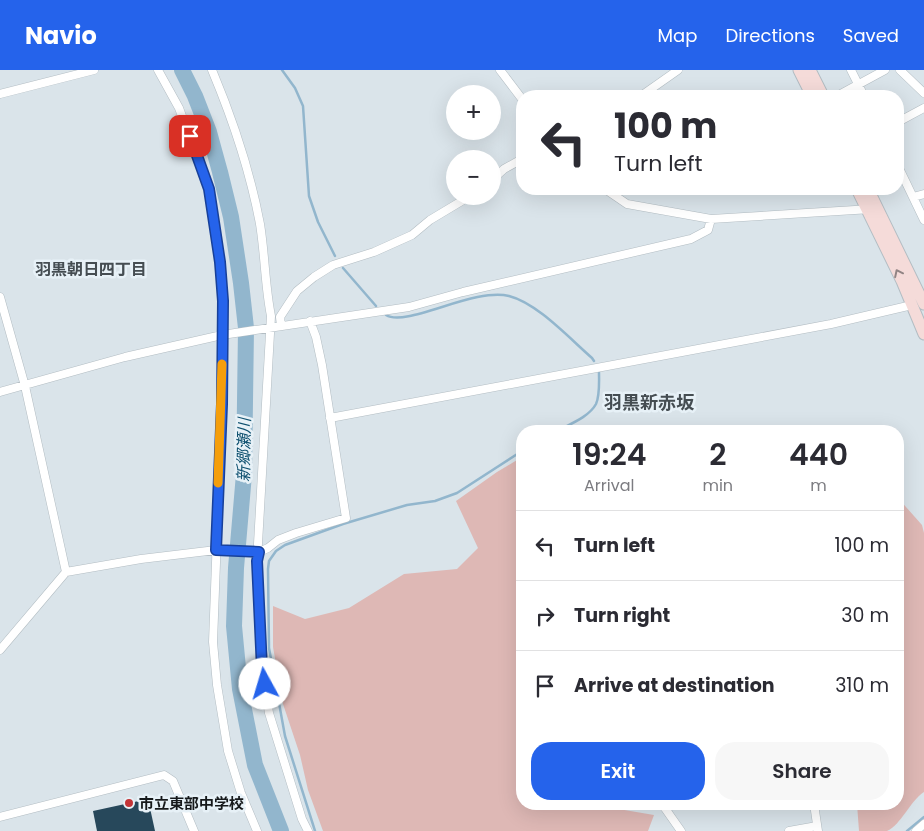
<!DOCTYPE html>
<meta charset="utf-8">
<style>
:root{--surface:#fff;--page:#f7f7f7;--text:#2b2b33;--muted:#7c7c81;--line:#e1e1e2;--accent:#2563eb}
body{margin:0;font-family:Poppins,"Noto Sans JP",sans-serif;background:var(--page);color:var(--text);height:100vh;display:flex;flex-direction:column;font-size:19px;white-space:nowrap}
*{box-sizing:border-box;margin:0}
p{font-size:16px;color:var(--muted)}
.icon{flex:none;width:28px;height:28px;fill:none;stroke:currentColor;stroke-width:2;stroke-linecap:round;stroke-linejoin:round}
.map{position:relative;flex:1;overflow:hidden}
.panel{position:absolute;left:516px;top:355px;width:388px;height:385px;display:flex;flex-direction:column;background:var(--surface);border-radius:20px;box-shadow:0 5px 20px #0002}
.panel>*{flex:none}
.banner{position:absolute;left:516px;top:20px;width:388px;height:105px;border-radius:20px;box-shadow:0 5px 20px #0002;background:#fff;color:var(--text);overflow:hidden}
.fabs{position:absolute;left:446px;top:15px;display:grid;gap:10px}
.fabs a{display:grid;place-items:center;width:55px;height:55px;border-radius:50%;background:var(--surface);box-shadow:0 5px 20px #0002;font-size:25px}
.pin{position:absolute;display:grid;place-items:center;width:42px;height:42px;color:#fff;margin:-21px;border-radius:10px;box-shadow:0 2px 8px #0006}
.me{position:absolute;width:55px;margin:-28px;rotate:354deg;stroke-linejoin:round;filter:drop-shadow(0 0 4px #0008)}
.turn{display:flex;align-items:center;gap:18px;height:105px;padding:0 15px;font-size:22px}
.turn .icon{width:65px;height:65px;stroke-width:2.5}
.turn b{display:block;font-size:35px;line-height:42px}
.eta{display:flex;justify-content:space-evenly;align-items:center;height:85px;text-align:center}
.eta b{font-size:30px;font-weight:600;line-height:35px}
.button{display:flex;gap:10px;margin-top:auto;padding:10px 15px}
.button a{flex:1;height:58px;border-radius:20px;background:var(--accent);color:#fff;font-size:20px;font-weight:600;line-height:58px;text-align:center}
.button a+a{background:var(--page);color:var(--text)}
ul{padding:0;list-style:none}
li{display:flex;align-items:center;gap:15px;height:70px;padding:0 15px;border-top:1px solid var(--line)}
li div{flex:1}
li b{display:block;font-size:19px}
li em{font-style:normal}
header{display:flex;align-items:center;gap:30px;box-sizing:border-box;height:70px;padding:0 25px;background:var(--accent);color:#fff}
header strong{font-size:24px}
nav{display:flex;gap:28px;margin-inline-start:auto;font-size:18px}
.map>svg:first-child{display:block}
</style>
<header>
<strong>Navio</strong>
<nav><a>Map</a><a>Directions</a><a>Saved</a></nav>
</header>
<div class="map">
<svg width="924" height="761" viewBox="0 0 924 761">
<rect width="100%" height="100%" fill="#dae4ea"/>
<path fill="#deb8b5" d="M522 387V734H589L654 745 648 761H323L308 720 300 685 283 634 273 577V536L305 549 349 538 404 504 457 499 478 478 456 431 497 402Z
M898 428 922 455 924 463V722C910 731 901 755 887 761 880 761 867 761 859 761L857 734H898Z"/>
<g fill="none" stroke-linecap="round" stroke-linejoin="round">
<path stroke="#92b6cd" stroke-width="2.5" d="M282 0 295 18 303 36 309 126 318 152 335 186
M343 198 376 236
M386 245C406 258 474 217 509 226 537 233 569 268 592 288L594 291
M557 361C570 354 589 347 596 334 600 325 599 312 599 302
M315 761 285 666 269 578 268 499 269 491 276 481 285 475 343 454 407 435 435 431 457 423 522 381
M907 761 924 747"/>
<path stroke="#92b6cd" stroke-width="16" d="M182 0 195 26 209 62 220 102 231 147 241 213 246 258 244 404 236 498 234 556 240 619 255 695 281 761"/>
</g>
<path fill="#27485b" d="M148 729 155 761H97L93 741Z"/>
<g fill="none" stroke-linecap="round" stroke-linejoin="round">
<defs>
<path id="street" d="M158 0 179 38 209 119 220 191 223 231 222 334 213 572 217 615 228 681 241 723 257 761
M212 0C233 50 250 101 260 154 265 185 265 216 271 246L257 491 262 599 269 643 302 749 308 761
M500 0 522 29
M851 0 864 26
M900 0 924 23
M0 24 94 0
M641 26 678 0
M837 26 885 0
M898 52 924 38
M898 96 924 150
M492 110 504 99 522 89
M605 119 627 134 711 149 871 139
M913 127 924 124
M0 227 25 316 66 502
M281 256 280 247 297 221 314 207 333 195 374 182 412 165 430 150 470 126
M0 322 125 287 222 265 409 237 463 222 691 169 708 160 711 149
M330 348 831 254 912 235
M0 580 66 502 141 489 216 480 259 482 268 478 278 470 296 463 346 448 322 295 316 267 310 251
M662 734 681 761
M814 734 818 761
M664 737 682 734
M0 747 164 705 173 711 194 761
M789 761 817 756
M916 761 924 754"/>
<path id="secondary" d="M799 0 812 26
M810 0 823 26
M857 119 902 211 924 264
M868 119 924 234"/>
</defs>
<use href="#street" stroke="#b3bdc3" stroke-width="9"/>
<use href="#secondary" stroke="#b3bdc3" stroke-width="13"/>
<use href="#street" stroke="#fff" stroke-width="8"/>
<use href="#secondary" stroke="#f5dbd9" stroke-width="11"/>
</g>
<defs><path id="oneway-chevron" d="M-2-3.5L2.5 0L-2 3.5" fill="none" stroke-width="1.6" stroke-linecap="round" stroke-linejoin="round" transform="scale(1.25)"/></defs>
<use stroke="#918484" href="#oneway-chevron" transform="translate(898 203) rotate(-116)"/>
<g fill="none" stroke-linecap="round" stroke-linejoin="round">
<defs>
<path id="route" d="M190 66 209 119 220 192 223 231 222 334 216 480 259 482 257 491 262 599 265 614"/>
</defs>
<use href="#route" stroke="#184099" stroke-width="12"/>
<use href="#route" stroke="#2563eb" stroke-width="9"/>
<path stroke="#f59e0b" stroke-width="9" d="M218 413 222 294"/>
</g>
<circle fill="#c33437" stroke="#e7f1f7" stroke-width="2" cx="129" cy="733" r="5"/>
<g text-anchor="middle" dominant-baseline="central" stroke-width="5" stroke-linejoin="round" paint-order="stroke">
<g font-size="15" font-weight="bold" fill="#16191b" stroke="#e7f1f7" text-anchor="start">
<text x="139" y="733">市立東部中学校</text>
</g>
<g font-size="16" font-weight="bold" fill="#454d52" stroke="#e7f1f7">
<text x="91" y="199">羽黒朝日四丁目</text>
</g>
<g font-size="16" font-style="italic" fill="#0e506f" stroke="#e7f1f7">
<text transform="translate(244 380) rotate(-89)">新郷瀬川</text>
</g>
<g font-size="18" font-weight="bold" fill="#454d52" stroke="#e7f1f7">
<text x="649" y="332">羽黒新赤坂</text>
</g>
</g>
</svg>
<div class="fabs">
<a>+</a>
<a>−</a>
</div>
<div class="pin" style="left:190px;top:66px;background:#d93025"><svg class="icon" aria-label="arrive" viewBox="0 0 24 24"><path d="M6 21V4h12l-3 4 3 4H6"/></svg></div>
<svg class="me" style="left:265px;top:614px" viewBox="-20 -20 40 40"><circle r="19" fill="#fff"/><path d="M0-13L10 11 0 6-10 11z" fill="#2563eb"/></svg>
<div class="banner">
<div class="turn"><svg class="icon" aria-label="left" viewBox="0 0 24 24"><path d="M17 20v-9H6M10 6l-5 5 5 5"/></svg><div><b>100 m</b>Turn left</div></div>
</div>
<section class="panel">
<div class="eta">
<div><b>19:24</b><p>Arrival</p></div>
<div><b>2</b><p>min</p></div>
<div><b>440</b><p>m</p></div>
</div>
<ul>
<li><svg class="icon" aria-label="left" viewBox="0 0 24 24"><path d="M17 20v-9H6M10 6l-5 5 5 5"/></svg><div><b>Turn left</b></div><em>100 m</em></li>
<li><svg class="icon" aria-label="right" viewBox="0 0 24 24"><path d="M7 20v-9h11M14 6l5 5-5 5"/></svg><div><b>Turn right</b></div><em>30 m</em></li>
<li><svg class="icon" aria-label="arrive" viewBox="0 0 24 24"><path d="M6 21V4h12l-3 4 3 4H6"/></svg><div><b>Arrive at destination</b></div><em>310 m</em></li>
</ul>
<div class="button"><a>Exit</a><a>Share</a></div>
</section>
</div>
